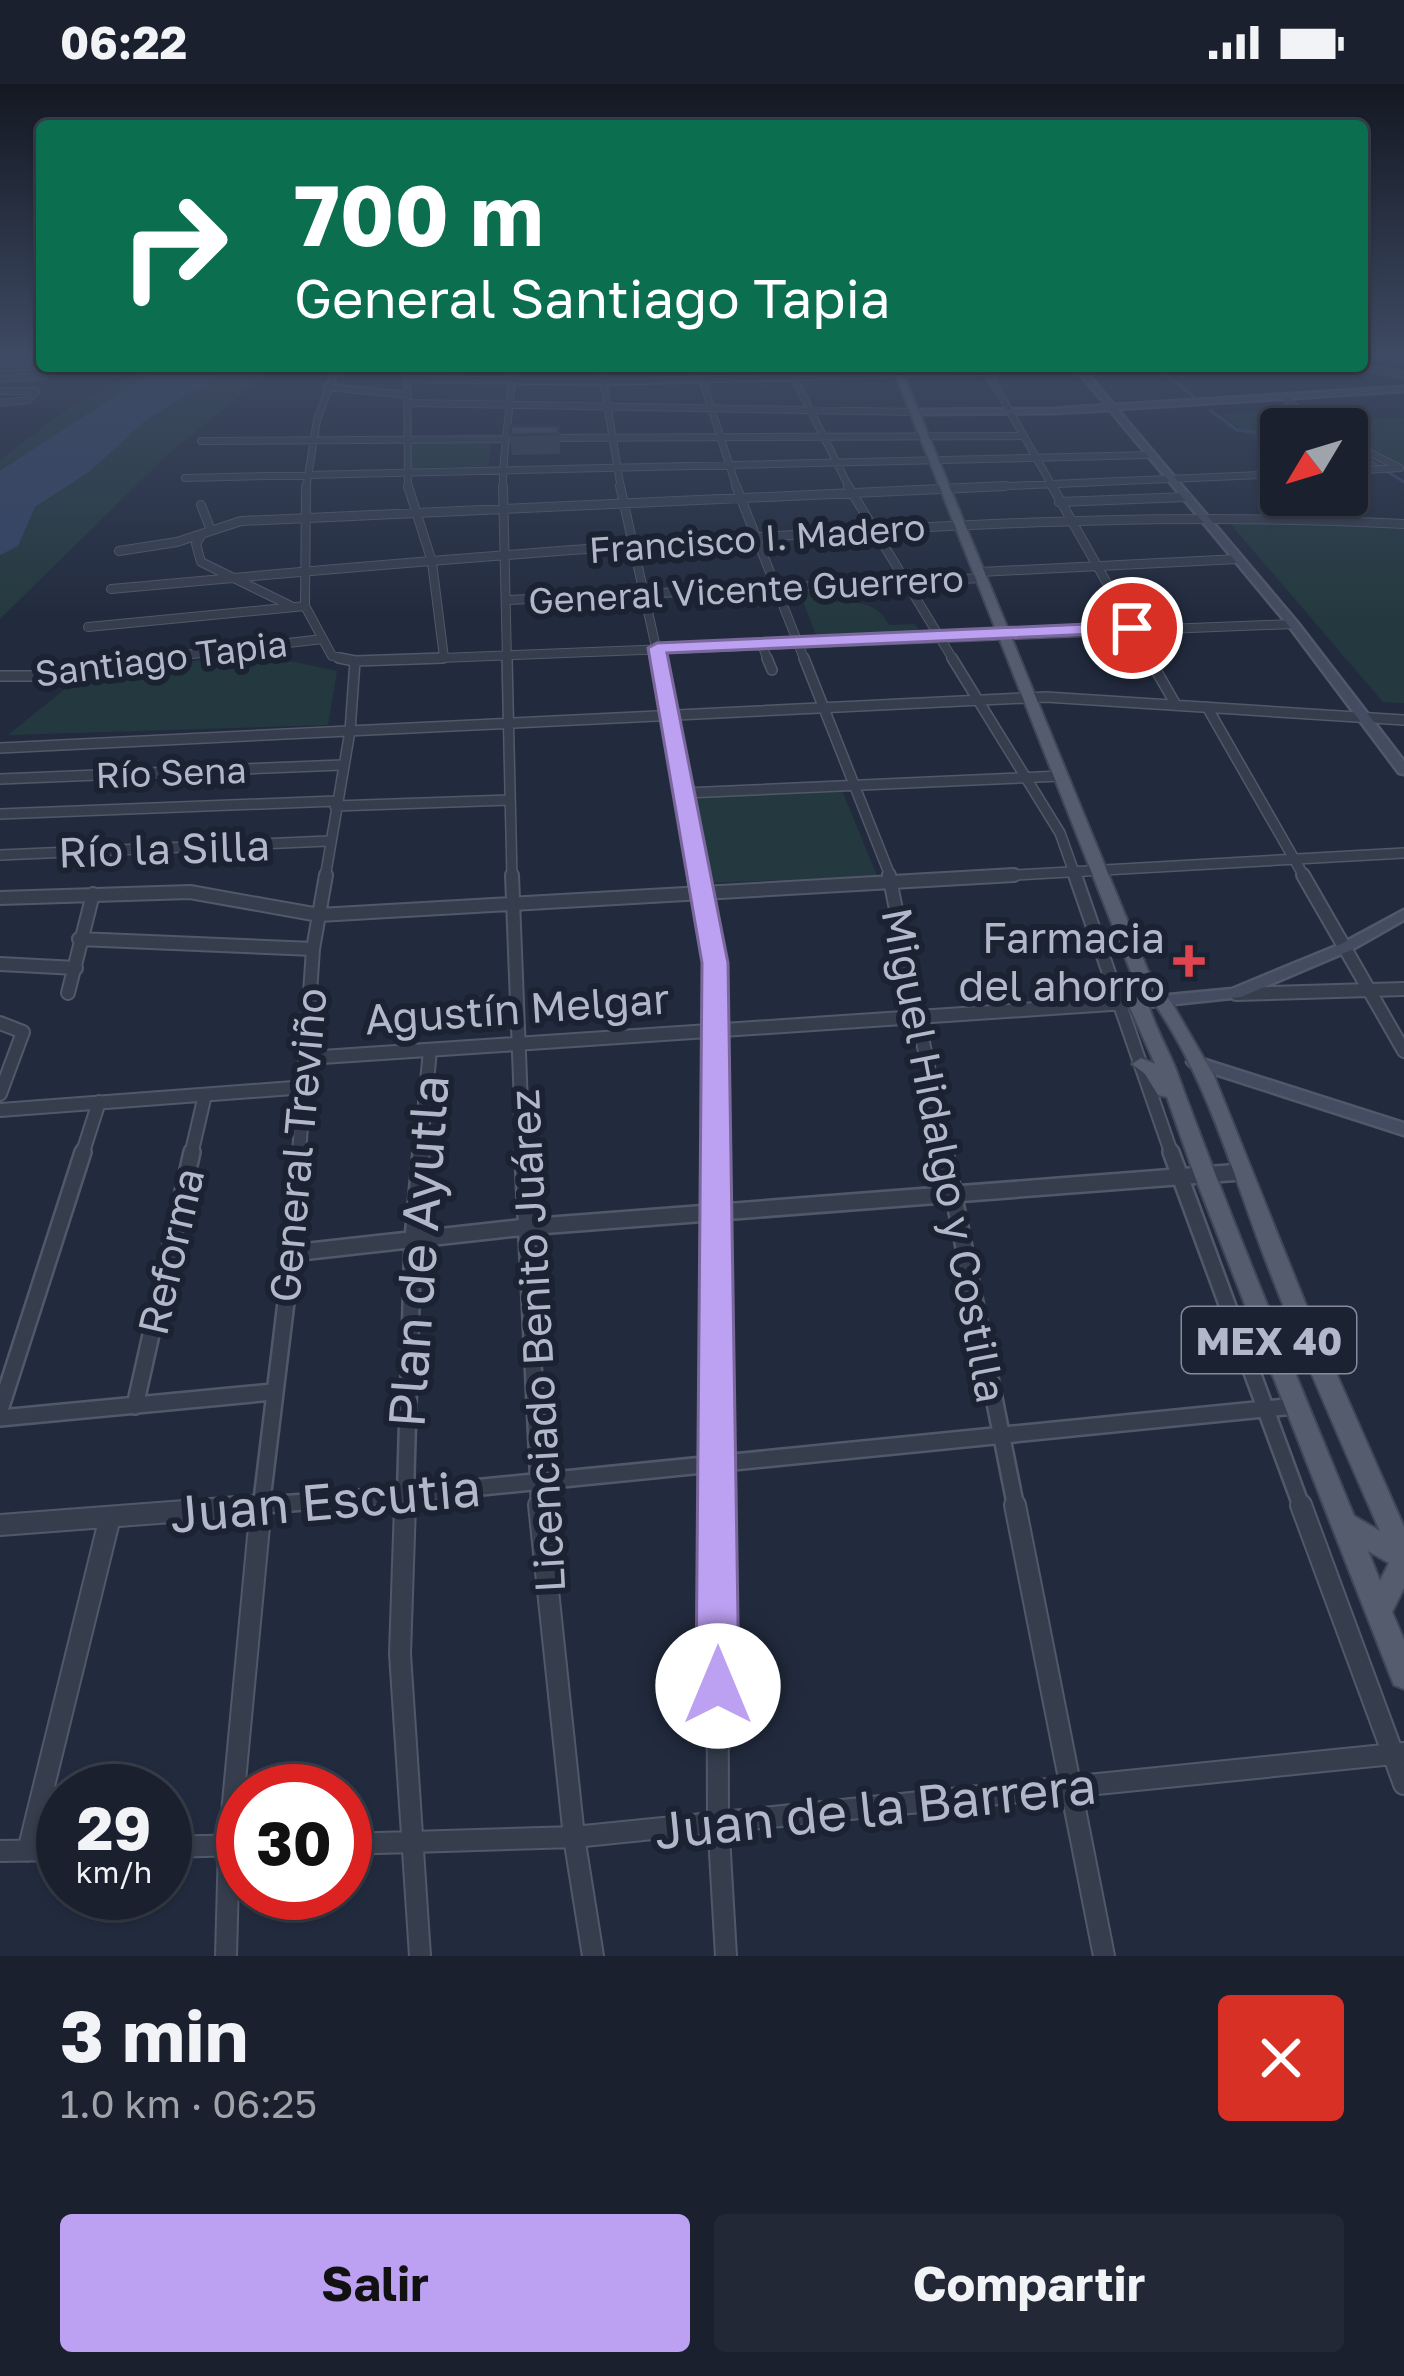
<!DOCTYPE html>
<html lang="es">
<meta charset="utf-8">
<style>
:root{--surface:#1a202e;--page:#232836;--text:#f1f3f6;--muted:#9fa3aa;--line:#383e4a;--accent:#bca0f2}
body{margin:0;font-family:"Golos Text",sans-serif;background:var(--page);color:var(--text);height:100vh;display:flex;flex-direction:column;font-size:45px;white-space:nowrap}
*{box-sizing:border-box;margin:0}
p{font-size:39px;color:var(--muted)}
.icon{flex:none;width:66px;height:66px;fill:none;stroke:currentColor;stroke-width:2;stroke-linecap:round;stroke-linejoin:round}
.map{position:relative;height:1872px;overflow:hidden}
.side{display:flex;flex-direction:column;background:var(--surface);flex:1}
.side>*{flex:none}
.banner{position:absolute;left:36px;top:36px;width:1332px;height:252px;border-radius:12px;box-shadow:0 3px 9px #0004,0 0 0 3px var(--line);background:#0b6e4f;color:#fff;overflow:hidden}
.needle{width:78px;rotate:232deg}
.fabs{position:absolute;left:1260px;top:324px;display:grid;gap:24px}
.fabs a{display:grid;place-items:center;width:108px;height:108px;border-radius:12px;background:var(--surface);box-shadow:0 3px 9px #0004,0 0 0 3px var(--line);font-size:60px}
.speed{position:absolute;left:36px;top:1680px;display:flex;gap:24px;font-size:60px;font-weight:700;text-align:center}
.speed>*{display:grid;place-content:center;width:156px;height:156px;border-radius:50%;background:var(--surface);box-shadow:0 3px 9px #0004,0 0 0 3px var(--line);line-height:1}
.speed small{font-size:30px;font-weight:400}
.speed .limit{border:18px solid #d22;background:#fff;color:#111}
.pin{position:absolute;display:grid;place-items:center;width:102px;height:102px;color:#fff;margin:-51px;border:6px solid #fff;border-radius:50%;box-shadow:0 3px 12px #0007}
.me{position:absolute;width:132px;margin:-66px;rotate:0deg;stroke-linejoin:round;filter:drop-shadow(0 0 9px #0008)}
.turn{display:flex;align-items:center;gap:42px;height:252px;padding:0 60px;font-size:54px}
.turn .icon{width:156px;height:156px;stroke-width:2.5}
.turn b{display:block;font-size:84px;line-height:102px}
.round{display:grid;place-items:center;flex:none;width:126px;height:126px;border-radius:12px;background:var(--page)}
.headline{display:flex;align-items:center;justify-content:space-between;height:204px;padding:0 60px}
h1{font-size:72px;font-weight:700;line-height:90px}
.cta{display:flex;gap:24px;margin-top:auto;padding:24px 60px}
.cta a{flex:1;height:138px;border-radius:12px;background:var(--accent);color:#111;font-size:48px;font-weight:700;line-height:138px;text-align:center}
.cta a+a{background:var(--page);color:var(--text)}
.status{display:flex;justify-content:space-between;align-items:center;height:84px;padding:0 60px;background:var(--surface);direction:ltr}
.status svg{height:33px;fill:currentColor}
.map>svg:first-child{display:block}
</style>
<div class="status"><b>06:22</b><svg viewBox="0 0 49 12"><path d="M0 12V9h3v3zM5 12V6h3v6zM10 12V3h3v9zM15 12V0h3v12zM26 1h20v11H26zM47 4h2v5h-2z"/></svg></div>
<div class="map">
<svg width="1404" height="1872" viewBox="0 0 1404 1872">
<rect width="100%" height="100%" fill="#222b3e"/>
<path fill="#24393f" d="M150 282H277L167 371 0 535V376L67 325Z
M1283 327 1324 336 1404 333V382L1347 384V345H1281V376L1222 330Z
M491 356 489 382 408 384 411 358Z
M1228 437 1404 445V619L1383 618Z
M798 505H813L822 518C849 518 875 514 889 541L915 540 920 548 817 553Z
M252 569 337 587 328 641 8 651 80 593Z
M841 704 877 792 706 799 694 712Z"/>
<path fill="#354466" d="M161 282H234L146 336 90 387 35 423 18 462 0 471V387Z"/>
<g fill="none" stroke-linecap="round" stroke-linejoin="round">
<path stroke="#354466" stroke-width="3" d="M1155 282 1193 312
M1210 326 1237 346 1281 351
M1347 362 1404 398"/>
<defs>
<path id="street-far5" d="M1362 272 1404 273
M407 282 408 405
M601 282 621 405
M788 282 850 405
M984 282 1054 405
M1357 282 1404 291
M0 284 42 282
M0 295 44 292 51 283 46 282
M408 295 604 298 988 288
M702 295 737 405
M327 303 408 311
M0 307H36
M1288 317 1323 345
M0 319 28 316 36 307
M408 319 917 328
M544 354 1024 352
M201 357 506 355
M1347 357 1400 384
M1347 387 1400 384
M185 394 1150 371
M306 405 317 336 337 282
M503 405C502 363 512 324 512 282
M939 405 1281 390"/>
<path id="street-far4" d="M306 402 305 522 332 572 353 577
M408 402 432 478 444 574
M503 402 507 577
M620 402 659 577
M736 402 805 577
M848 402 954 577
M1052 402 1151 577
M1320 411 1350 436
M1059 418 1187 413
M201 421 210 444
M201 451 196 460 201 478 291 522
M119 467 177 458 241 437 1005 402
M980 488 1238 475
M111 505C338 484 565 465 793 451 997 438 1200 429 1404 440
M508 516 983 494
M88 543 305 522
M762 560 768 577
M131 577 323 555
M367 577 1293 540"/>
<path id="street-far3" d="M507 574 512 794
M658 574 700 794
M767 574 772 586
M804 574 891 794
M952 574 1060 749 1076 794
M1149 574 1176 621
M355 577 443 574
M0 592H41L149 574
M1207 623 1305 794
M0 664 1046 613 1404 636
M0 695 342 681
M685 709 1060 692
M335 722 510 716
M0 730 336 717
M0 771 328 757
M325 794 350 647 355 577 339 574
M962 794 1404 769"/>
<path id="street-far2" d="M512 791 523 1071
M699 791 715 879 716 1071
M889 791 946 1071
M1075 791 1172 1071
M1303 791 1404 967
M0 814 190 808 319 831 1014 791
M79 855 313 865
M0 880 76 884
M68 909 93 810
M1236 910 1404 905
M0 939 23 948 0 1010
M307 974 1126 919
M0 1026 306 1003
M82 1071 99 1018
M191 1071 205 1011
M299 1071 313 865 326 791
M420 1071 430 966"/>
<path id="street-far1" d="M523 1068 540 1424
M716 1068 717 1424
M945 1068 1016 1424
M1171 1068 1302 1424
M292 1169 526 1143 1241 1088
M135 1322 192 1068
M0 1326 83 1068
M0 1334 273 1308
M223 1424 402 1411 1295 1322
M261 1424 292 1169 299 1068
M405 1424 413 1154 421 1068"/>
<path id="street" d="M405 1421 400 1570 420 1872
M539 1421 574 1753 593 1872
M717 1421 718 1735 726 1872
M1015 1421 1104 1872
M1301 1421 1404 1700
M0 1441 264 1421
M345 1760 574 1753 1404 1669
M165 1763 243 1761
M0 1767 63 1766
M28 1767 110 1433
M226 1872 229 1761 261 1421"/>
<path id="secondary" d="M1073 282H1081L1114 321 1404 303V307L1117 325 1297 538 1404 677V690L1399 689 1289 542 1110 326 1054 329 917 330 913 328 917 326 1054 325 1106 321Z
M1404 826V836L1351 866 1241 913 1137 924 1129 919 1137 914 1232 905 1341 860Z
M1196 973 1404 1039V1051L1190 982 1187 978 1190 974Z"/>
<path id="primary" d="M892 282H900L1148 887 1173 921 1214 992 1306 1221 1404 1443V1504L1392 1528 1404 1556V1605L1394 1601 1390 1591 1194 1090 1167 1013 1158 1011 1145 990 1132 980 1141 974 1155 980 1128 919 1131 888ZM1147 909C1207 990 1233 1092 1269 1185 1303 1273 1342 1360 1380 1447L1354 1432C1293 1284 1231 1136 1176 986 1169 967 1145 925 1147 909ZM1368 1467 1389 1479 1380 1497Z"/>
</defs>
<use href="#street-far5" stroke="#515869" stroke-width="8"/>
<use href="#street-far4" stroke="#515869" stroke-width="10"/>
<use href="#street-far3" stroke="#515869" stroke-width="12"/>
<use href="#street-far2" stroke="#515869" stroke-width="16"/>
<use href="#street-far1" stroke="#515869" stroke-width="20"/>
<use href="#street" stroke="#515869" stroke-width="24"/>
<use href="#secondary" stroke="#515869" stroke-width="5"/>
<use href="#primary" stroke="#3f4757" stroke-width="4"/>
<use href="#street-far5" stroke="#363e4e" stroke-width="6"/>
<use href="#street-far4" stroke="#363e4e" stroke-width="8"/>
<use href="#street-far3" stroke="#363e4e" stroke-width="9"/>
<use href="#street-far2" stroke="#363e4e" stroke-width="12"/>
<use href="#street-far1" stroke="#363e4e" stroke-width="15"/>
<use href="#street" stroke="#363e4e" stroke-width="20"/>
<use href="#secondary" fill="#444c61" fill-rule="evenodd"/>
<use href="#primary" fill="#545c6e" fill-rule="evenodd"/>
</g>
<path fill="#353f50" d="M559 342 560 370 512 371 510 351Z"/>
<path fill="#3e495d" stroke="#2b3341" stroke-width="3" d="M511 342H559V350L510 351Z"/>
<linearGradient id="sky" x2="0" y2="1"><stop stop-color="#131822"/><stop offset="0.51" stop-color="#3e4a63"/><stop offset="1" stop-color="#3e4a63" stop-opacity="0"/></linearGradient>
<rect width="1404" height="532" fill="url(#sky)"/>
<path fill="#bca0f2" stroke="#7a689d" stroke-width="3" d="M1132 538 1142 544 1139 548 667 569 728 879 739 1602 733 1617 718 1623 703 1617 696 1602 702 879 648 564 657 559Z"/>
<path fill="#e0444e" stroke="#1b2332" stroke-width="4.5" d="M1183 859h12v12h12v12h-12v12h-12v-12h-12v-12h12z"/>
<g text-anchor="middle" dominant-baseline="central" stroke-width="12" stroke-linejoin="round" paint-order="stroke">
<g font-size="36" fill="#b2b8c9" stroke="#1b2332">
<text transform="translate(757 454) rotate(-4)">Francisco I. Madero</text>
<text transform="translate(746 505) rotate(-3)">General Vicente Guerrero</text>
<text transform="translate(161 574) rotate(-7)">Santiago Tapia</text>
<text transform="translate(171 688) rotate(-2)">Río Sena</text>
</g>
<rect fill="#1b2332" stroke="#858b9c" stroke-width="3" x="1182" y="1223" width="174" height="66" rx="9"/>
<g font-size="39" font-weight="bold" fill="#b2b8c9">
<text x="1269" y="1256">MEX 40</text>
</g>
<g font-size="42" fill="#b2b8c9" stroke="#1b2332">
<text transform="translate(164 764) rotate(-2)">Río la Silla</text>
<text transform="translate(517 924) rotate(-4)">Agustín Melgar</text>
<text transform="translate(297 1061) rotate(-85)">General Treviño</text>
<text transform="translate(945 1071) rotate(79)">Miguel Hidalgo y Costilla</text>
<text transform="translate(170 1167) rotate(-77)">Reforma</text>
<text transform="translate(536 1257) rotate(-93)">Licenciado Benito Juárez</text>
</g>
<g font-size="42" fill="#b2b8c9" stroke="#1b2332" text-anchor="end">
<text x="1165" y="853">Farmacia<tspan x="1165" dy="48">del ahorro</tspan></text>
</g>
<g font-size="51" fill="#b2b8c9" stroke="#1b2332">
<text transform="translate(417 1167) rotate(-86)">Plan de Ayutla</text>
<text transform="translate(325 1416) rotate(-5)">Juan Escutia</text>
<text transform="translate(875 1723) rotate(-6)">Juan de la Barrera</text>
</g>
</g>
</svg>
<div class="fabs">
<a><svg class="needle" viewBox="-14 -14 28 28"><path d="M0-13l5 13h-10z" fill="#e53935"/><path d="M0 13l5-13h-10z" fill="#9fa3aa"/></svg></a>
</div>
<div class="speed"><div>29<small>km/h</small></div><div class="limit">30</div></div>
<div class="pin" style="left:1132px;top:544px;background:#d93025"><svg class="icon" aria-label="arrive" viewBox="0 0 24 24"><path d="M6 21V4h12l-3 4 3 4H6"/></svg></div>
<svg class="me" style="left:718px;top:1602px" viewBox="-20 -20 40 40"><circle r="19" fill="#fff"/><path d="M0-13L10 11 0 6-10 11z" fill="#bca0f2"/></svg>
<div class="banner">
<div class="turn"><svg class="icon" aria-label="right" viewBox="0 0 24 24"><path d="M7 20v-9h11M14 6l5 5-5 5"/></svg><div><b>700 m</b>General Santiago Tapia</div></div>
</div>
</div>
<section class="side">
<div class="headline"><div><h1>3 min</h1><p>1.0 km · 06:25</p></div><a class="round" style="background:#d93025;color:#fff"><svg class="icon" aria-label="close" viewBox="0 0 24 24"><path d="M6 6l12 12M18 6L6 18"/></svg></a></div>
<div class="cta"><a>Salir</a><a>Compartir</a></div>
</section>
